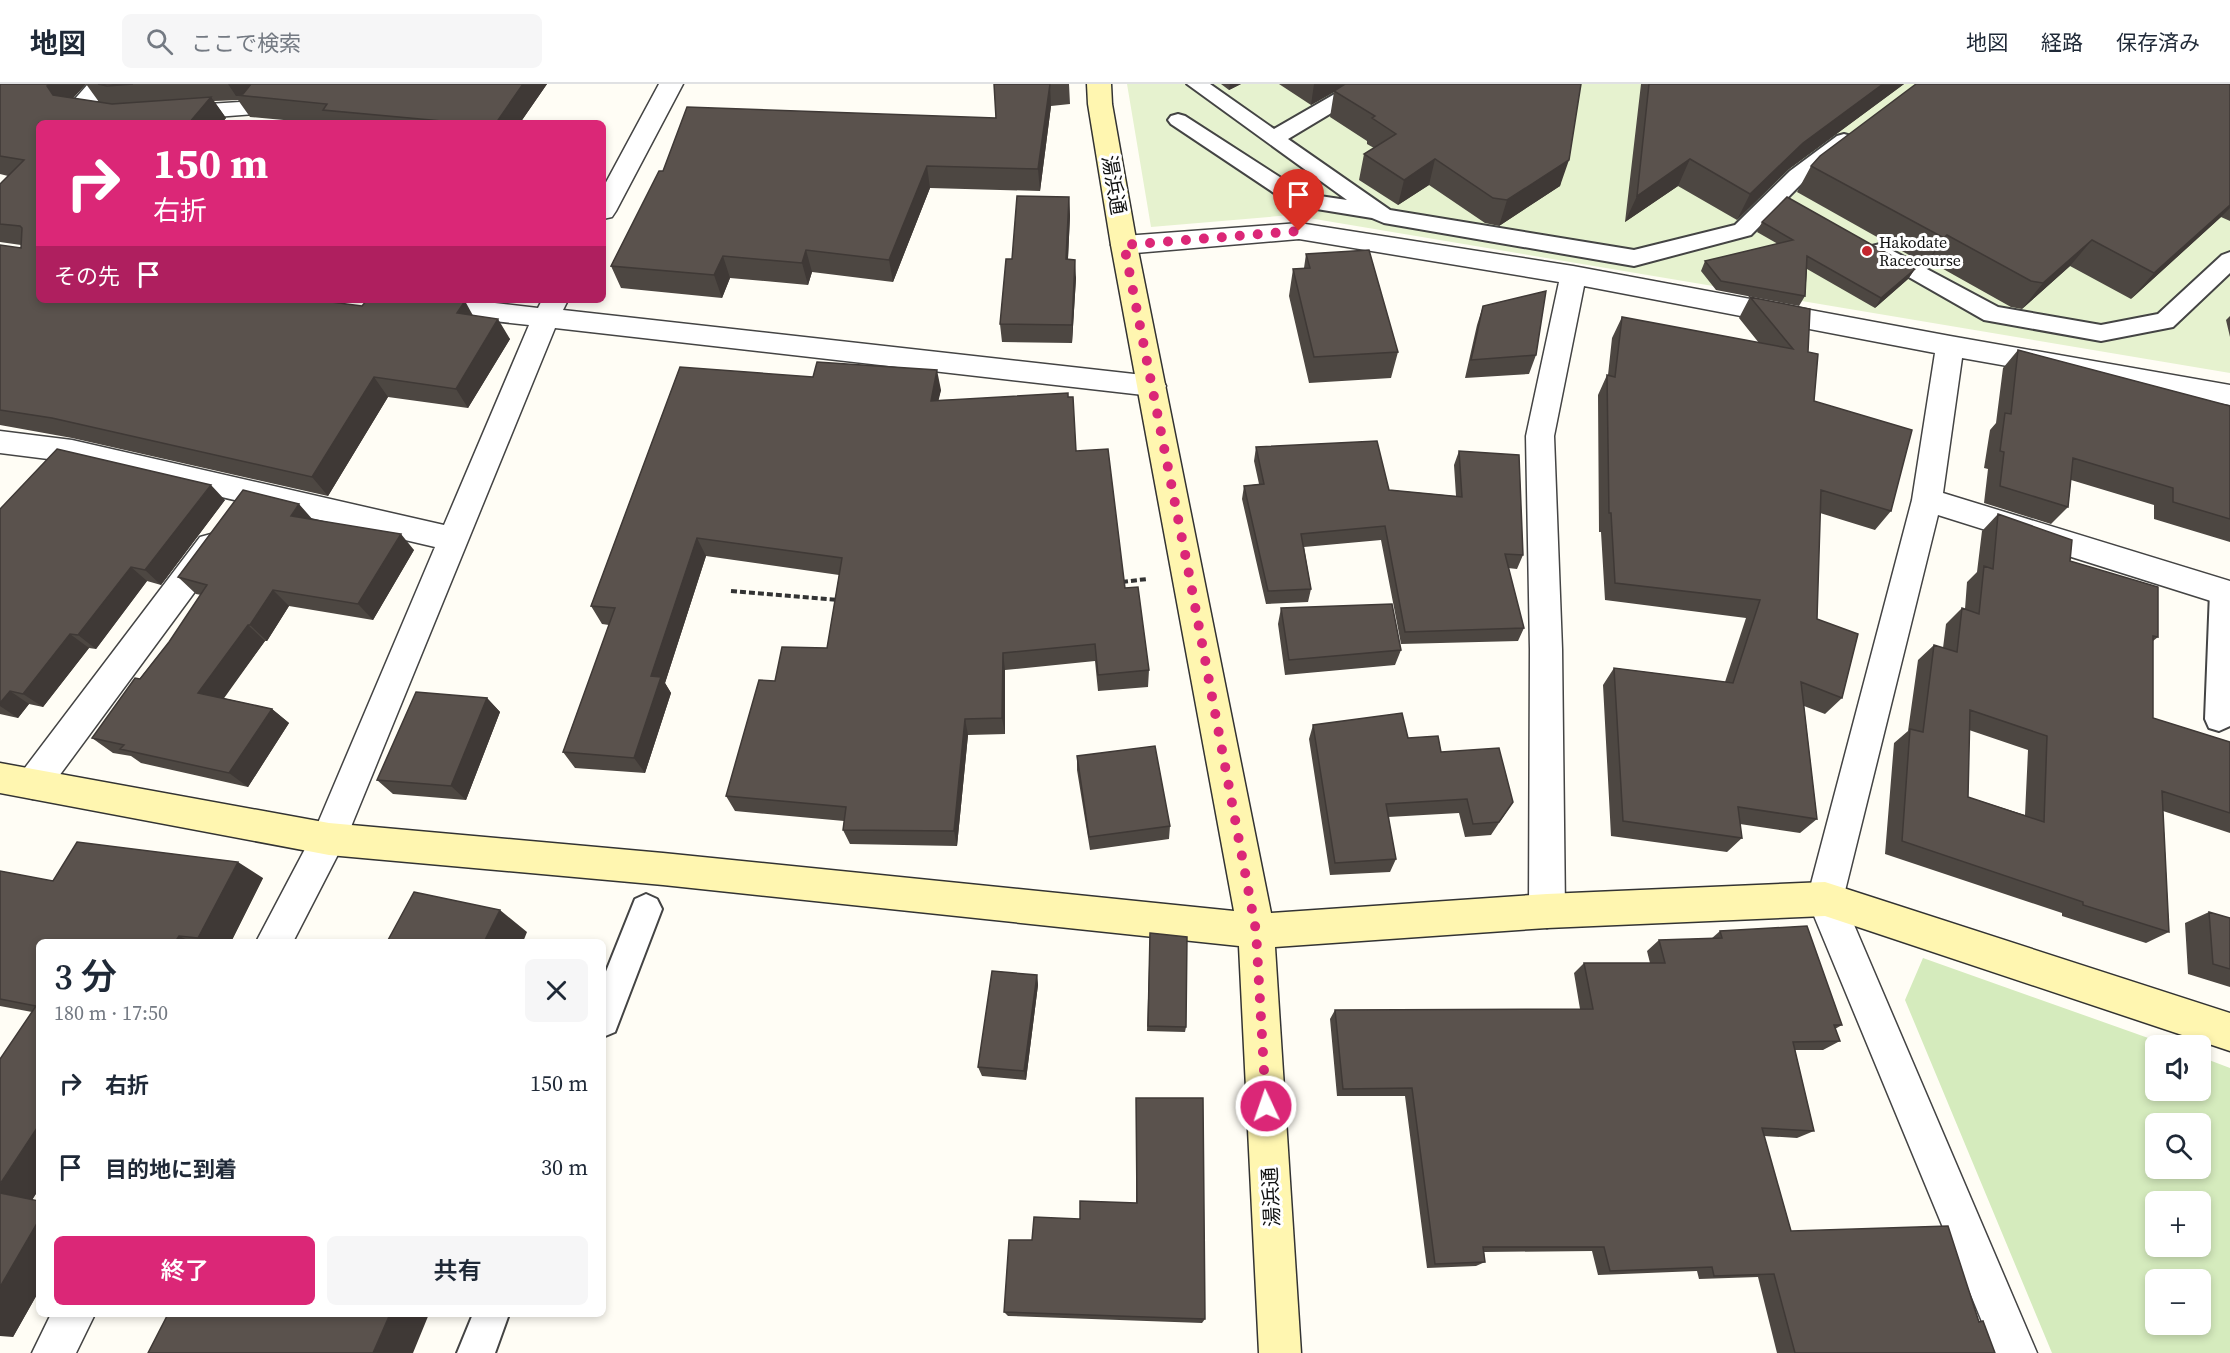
<!DOCTYPE html>
<html lang="ja">
<meta charset="utf-8">
<style>
:root{--surface:#fff;--page:#f6f6f7;--text:#1f2937;--muted:#747a83;--line:#e0e1e3;--accent:#db2777}
body{margin:0;font-family:"Source Serif 4","Noto Sans JP",serif;background:var(--page);color:var(--text);height:100vh;display:flex;flex-direction:column;font-size:22px;white-space:nowrap}
*{box-sizing:border-box;margin:0}
p{font-size:20px;color:var(--muted)}
.icon{flex:none;width:33px;height:33px;fill:none;stroke:currentColor;stroke-width:2;stroke-linecap:round;stroke-linejoin:round}
.map{position:relative;flex:1;overflow:hidden}
.side{position:absolute;left:36px;top:855px;width:570px;height:378px;display:flex;flex-direction:column;background:var(--surface);border-radius:9px;box-shadow:0 3px 9px #0003}
.side>*{flex:none}
.top-card{position:absolute;left:36px;top:36px;width:570px;height:183px;border-radius:9px;box-shadow:0 3px 9px #0003;background:#db2777;color:#fff;overflow:hidden}
.controls{position:absolute;left:2145px;top:951px;display:grid;gap:12px}
.controls a{display:grid;place-items:center;width:66px;height:66px;border-radius:9px;background:var(--surface);box-shadow:0 3px 9px #0003;font-size:30px}
.pin{position:absolute;display:grid;place-items:center;width:51px;height:51px;color:#fff;margin:-62px -26px;border-radius:50% 50% 50% 0;rotate:-45deg;box-shadow:0 0 6px #0007}
.pin .icon{rotate:45deg}
.me{position:absolute;width:66px;margin:-33px;rotate:357deg;stroke-linejoin:round;filter:drop-shadow(0 0 4px #0008)}
.turn{display:flex;align-items:center;gap:21px;height:126px;padding:0 18px;font-size:27px}
.turn .icon{width:78px;height:78px;stroke-width:2.5}
.turn b{display:block;font-size:42px;line-height:51px}
.then{display:flex;align-items:center;height:57px;padding:0 18px;background:#0003;gap:12px;font-size:22px}
.round{display:grid;place-items:center;flex:none;width:63px;height:63px;border-radius:9px;background:var(--page)}
.headline{display:flex;align-items:center;justify-content:space-between;height:102px;padding:0 18px}
h1{font-size:36px;font-weight:600;line-height:45px}
.cta{display:flex;gap:12px;margin-top:auto;padding:12px 18px}
.cta a{flex:1;height:69px;border-radius:9px;background:var(--accent);color:#fff;font-size:24px;font-weight:600;line-height:69px;text-align:center}
.cta a+a{background:var(--page);color:var(--text)}
ul{padding:0;list-style:none}
li{display:flex;align-items:center;gap:18px;height:84px;padding:0 18px}
li div{flex:1}
li b{display:block;font-size:22px}
li em{font-style:normal}
header{display:flex;align-items:center;gap:36px;box-sizing:border-box;height:84px;padding:0 30px;background:var(--surface);border-bottom:2px solid var(--line)}
header strong{font-size:28px}
nav{display:flex;gap:33px;margin-inline-start:auto;font-size:21px}
.search{width:420px;height:54px;background:var(--page);display:flex;align-items:center;gap:15px;box-sizing:border-box;padding:0 21px;border-radius:9px;color:var(--muted);font-size:22px}
.map>svg:first-child{display:block}
</style>
<header>
<strong>地図</strong>
<div class="search"><svg class="icon" aria-label="search" viewBox="0 0 24 24"><circle cx="10" cy="10" r="6"/><path d="M15 15l6 6"/></svg>ここで検索</div>
<nav><a>地図</a><a>経路</a><a>保存済み</a></nav>
</header>
<div class="map">
<svg width="2230" height="1269" viewBox="0 0 2230 1269">
<rect width="100%" height="100%" fill="#fffdf5"/>
<path fill="#d5ebbd" fill-rule="evenodd" d="M1923 874 2168 961 2156 962V1006H2200L2201 973 2230 984V1269H2052L1905 916ZM2156 1040H2200V1084H2156ZM2156 1118H2200V1162H2156ZM2156 1196H2200V1240H2156Z"/>
<path fill="#e6f2cf" d="M1127 0H2230V289L1291 131 1151 143Z"/>
<g fill="none" stroke-linecap="round" stroke-linejoin="round">
<defs>
<path id="lane" d="M1187 0H1210L1274 45 1352 0H1376L1373 4 1288 55 1390 126 1634 166 1735 141 1790 87 1837 52 1844 50 1851 52 1854 57 1804 97 1751 151 1634 182 1384 139 1372 134 1292 121 1171 40 1168 36 1171 32 1178 30 1185 32 1306 110 1347 116Z
M1880 160 1998 223 2101 241 2158 230 2222 171 2230 168V189L2173 243 2101 257 1984 236 1872 172 1869 167 1872 162Z
M2223 497 2230 499V642L2219 647 2209 644 2205 635 2210 508 2214 500Z
M646 810 657 815 662 825 615 948 603 953V895L635 815Z
M473 1230H509L495 1269H457Z"/>
<path id="street" d="M88 0H113L95 20 117 25 121 30 117 35 109 37 70 30 66 25Z
M255 0H279L255 30 176 36 168 34 164 29 168 24 176 22 240 18Z
M659 0H683L616 127 612 133 603 135V104Z
M1299 139 1573 182 1950 252 2230 301V321L1962 274 1943 409 2230 497V523L1938 431 1843 815 2037 1269H1995L1807 815 1912 416 1935 269 1584 202 1554 352 1562 565 1565 827 1560 839 1547 844 1534 839 1529 827 1530 565 1526 352 1559 198 1299 155 1124 170 1115 167 1111 161 1115 155 1124 152Z
M373 216H469L538 224 542 216H568L563 226 1152 292 1162 295 1166 302 1162 309 1152 312 555 244 346 755 293 858H256L315 746 435 463 72 378 0 369V347L72 356 444 441 529 241 386 225 377 222Z
M211 450 222 453 226 462 222 471 45 711 33 715 21 711 16 700 21 689 200 453Z
M51 1230H95L76 1269H32Z"/>
<path id="secondary" d="M1087 0H1111L1112 20 1137 161 1271 829 1547 810 1825 798 2230 929V967L1825 832 1547 844 1275 863 1301 1269H1259L1239 862 663 801 329 771 0 709V679L329 739 663 769 1234 827 1111 161 1088 20Z"/>
</defs>
<use href="#lane" stroke="#444" stroke-width="4"/>
<use href="#street" stroke="#444" stroke-width="3"/>
<use href="#secondary" stroke="#333" stroke-width="3"/>
<path stroke="#333" stroke-width="4" stroke-dasharray="6 3" stroke-linecap="butt" d="M1122 498 1147 495
M731 507 839 516"/>
<use href="#lane" fill="#fff" fill-rule="evenodd"/>
<use href="#street" fill="#fff" fill-rule="evenodd"/>
<use href="#secondary" fill="#fff6b0" fill-rule="evenodd"/>
</g>
<path fill="#4d4742" fill-rule="evenodd" d="M0 0H547L520 39H316L250 33 238 16 214 17 226 34 222 39H39V216L362 222 473 231 510 255 468 324 388 313 328 412 72 354 0 341V161L21 164V161L0 158V100L8 92 0 90ZM86 0 99 18 73 14Z
M994 0H1069L1070 20 1051 22 1040 107 930 104 893 198 812 188 808 201 730 194 722 214 621 204 611 182 663 87 996 34Z
M1221 0H1241L1229 6Z
M1279 0H1581L1560 102 1499 142 1485 139 1429 101 1398 121 1359 96 1364 70 1374 64 1367 60V57L1330 33 1334 8 1311 21Z
M1641 0H1904L1789 85 1737 136 1678 102 1625 138Z
M2230 0V137L2221 133 2131 215 2070 182 2022 225 2011 223 1929 177 1925 180 1797 108 1811 82Z
M1069 113 1070 132 1068 175 1076 194 1072 259 1002 258 1000 240 1012 175Z
M1762 138 1915 185 1908 195 1875 224 1807 185 1805 212 1799 222 1716 206 1701 187 1705 177 1778 160 1757 148Z
M1306 170 1398 268 1391 294 1309 299 1289 212 1293 185 1304 184Z
M1750 213 1808 268 1814 317 1891 427 1875 446 1820 429 1817 535 1842 614 1825 630 1804 622 1817 735 1800 749 1740 740 1742 754 1727 768 1611 752 1603 601 1614 584 1725 598 1746 534 1605 516 1601 448H1599L1598 311 1607 291H1608L1612 254 1622 233 1759 259 1739 234Z
M1483 222 1536 271 1529 290 1465 294 1477 241Z
M2230 232V253L2226 236Z
M2018 266 2230 322V458L2154 435V421L2071 396 2068 423 2051 440 1984 419 1988 385 1984 384 1990 346 1996 339 2003 284Z
M680 283 941 306 938 316 1068 313 1076 367 1125 504 1149 586 1148 603 1098 607 1095 577 1005 586V650L968 651 957 762 850 760 843 746 844 737 735 727 726 712 775 597 827 564 839 491 706 472 665 599 671 609 645 689 575 684 563 668 609 541 602 540 591 522Z
M1256 363 1389 406 1456 412 1454 381 1459 367 1523 471 1517 485 1508 484 1524 544 1518 557 1401 560 1381 456 1304 463 1311 505 1308 518 1266 520 1242 415 1244 402 1259 400 1254 377Z
M225 416 161 501 147 497 96 565 89 564 43 623 29 620 18 634 0 630V425Z
M1998 430 2070 477 2158 553 2153 557V634L2230 658V749L2163 727 2169 848 2146 859 2062 832V829L1885 770 1894 659 1908 647 1918 576 1934 561 1943 564 1946 540 1962 524 1965 525 1967 498 1977 488 1982 447ZM1969 646 2028 666 2025 731 1968 713Z
M312 435 414 466 373 536 289 522 267 557H265L223 614 272 625 289 639 248 703 141 679 131 672 113 669 92 654 169 558 201 511 196 510 178 493Z
M1281 524 1401 566 1395 581 1285 591 1278 540Z
M487 614 500 628 466 716 393 710 377 696Z
M1313 641 1408 654 1441 668 1513 718 1491 751 1465 753 1459 729 1388 733 1396 775 1390 788 1330 791 1309 655Z
M1077 672 1170 742 1169 755 1090 766 1077 686Z
M0 787 53 797 263 794 231 858H39V1105L32 1116 39 1117V1207L13 1253 32 928 0 922Z
M2209 828 2230 834V903L2188 890 2185 839Z
M1720 847 1842 941 1835 945 1840 957 1823 966H1795L1814 1047 1797 1054 1764 1052 1791 1147 1979 1238 1995 1269H1777L1758 1193 1699 1195 1697 1187 1598 1191 1592 1167 1484 1168 1485 1178 1476 1182 1427 1184 1405 1012H1337L1330 935 1335 926 1580 925 1574 889 1584 879H1650L1647 867 1659 856 1711 855Z
M1150 849 1186 943 1185 948 1147 947Z
M1037 891 1038 901 1026 996 982 992 978 983Z
M1136 1014 1205 1235 1202 1239 1008 1232 1004 1228 1032 1156 1080 1135 1136 1119Z"/>
<path fill="#3f3936" d="M50 0H86L64 24 53 11 47 2Z
M228 0H253L242 12H236Z
M523 0H547L520 39H496Z
M1050 0 1051 22 1040 107 1038 85Z
M1230 0H1241L1229 6Z
M1314 0H1347L1334 7V8L1311 21Z
M1883 0H1904L1789 85 1737 136 1750 110 1803 59Z
M211 13 226 34 222 39H189Z
M1435 75 1429 101 1398 121 1404 96Z
M1690 75 1678 102 1625 138 1637 112Z
M1569 76 1560 102 1499 142 1507 116Z
M927 82 930 104 893 198 889 176Z
M1069 113 1070 132 1067 194 1066 175Z
M2230 121V124L2221 133 2131 215 2154 189Z
M1947 151 1929 177 1925 180 1944 154Z
M2092 156 2070 182 2022 225 2043 199Z
M806 166 812 188 808 201 802 179Z
M723 172 730 194 722 214 714 191Z
M1075 176 1076 194 1072 259V241Z
M1915 185 1908 195 1875 224 1881 214Z
M465 217 476 237 457 229Z
M498 235 510 255 468 324 456 305Z
M937 286 941 306 934 336 931 317Z
M374 293 388 313 328 412 312 393Z
M211 401 225 416 161 501 145 486Z
M299 420 314 437 291 432Z
M401 450 414 466 373 536 358 520Z
M697 454 706 472 665 599 671 609 645 689 634 674 651 592Z
M131 483 147 497 96 565 78 551Z
M273 506 289 522 267 557 250 541Z
M248 541 265 557 217 624 198 609Z
M70 550 89 564 43 623 23 610Z
M1003 569 1005 586V650L1002 634Z
M10 607 29 620 18 634 0 622V619Z
M487 614 500 628 466 716 451 702Z
M272 625 289 639 248 703 229 689Z
M965 635 968 651 957 762 954 747Z
M238 778 263 794 231 858H206L198 854Z
M500 826 527 848 523 858H484Z
M179 852 192 858H175Z
M1037 891 1038 901 1026 996 1024 987Z
M39 1041V1105L32 1116 0 1109V1100Z
M39 1136V1207L13 1253 0 1252V1203Z
M390 1230H429L413 1269H373Z"/>
<path fill="#5a524d" stroke="#3f3936" stroke-width="1.5" fill-rule="evenodd" d="M0 0H50L47 2 53 11 112 20 211 13 189 39H39V216H316L362 222 367 216H455L465 217 457 229 498 235 456 305 374 293 312 393 52 334 0 326V161L21 164 22 144 20 142 0 140V100L24 76 0 72Z
M98 0H133L107 2Z
M251 0H523L496 39H497H441L443 37 323 26 327 20 236 11 243 10Z
M994 0H1050L1038 85 927 82 889 176 806 166 802 179 723 172 714 191 611 182 659 87H663L687 23 996 34Z
M1345 0H1581L1569 76 1507 116 1493 114 1435 75 1404 96 1364 70 1396 50 1372 34 1375 32 1334 7Z
M1649 0H1883L1803 59 1750 110 1690 75 1637 112Z
M1916 0H2230V121L2154 189 2092 156 2043 199 2031 197 1947 151 1944 154 1811 82 1820 72Z
M1017 112 1069 113 1066 175 1075 176 1072 241 1000 240 1006 175H1012Z
M1787 113 1915 185 1881 214 1807 172 1805 212 1721 197 1705 177 1793 156 1762 138Z
M1369 166 1398 268 1314 273 1293 185 1310 184 1306 170Z
M1546 207 1536 271 1471 276 1483 222Z
M1750 213 1810 225 1808 268 1818 270 1814 317 1912 346 1891 427 1821 406 1817 535 1858 550 1842 614 1801 598 1817 735 1738 723 1742 754 1623 737 1614 584 1733 599 1760 516 1615 499 1611 429H1609L1607 291 1615 293 1622 233 1793 265Z
M2018 266 2230 322V435L2173 418V404L2073 374 2068 423 2000 402 2004 368 2000 367 2005 329 2011 330Z
M817 278 937 286 931 317 1068 309V313H1073L1076 367 1108 365 1125 504 1138 503 1149 586 1098 591 1095 560 1003 569 1002 634 965 635 954 747 843 746 846 723 726 712 759 596 775 597 782 563 827 564 842 474 697 454 651 592 661 593 634 674 563 668 615 524 591 522 680 283 813 293Z
M1377 357 1389 406 1462 413 1459 367 1519 371 1523 471 1505 470 1524 544 1405 548 1385 442 1301 450 1311 505 1268 507 1244 402 1264 400 1256 363Z
M57 365 211 401 145 486 131 483 78 551 70 550 23 610 10 607 0 619V425Z
M243 406 299 420 291 432 401 450 358 520 273 506 250 541H248L198 609 272 625 229 689 120 665 124 661 92 654 135 594 140 595 169 558 207 501 178 493Z
M1998 430 2072 456 2070 477 2158 503V553L2153 552V634L2230 658V729L2162 707 2169 848 2083 821V818L1902 757 1910 645 1923 648 1934 561 1957 568 1962 524 1979 530 1984 482 1993 485ZM1970 626 2047 652 2044 738 1968 713Z
M1392 520 1401 566 1289 576 1281 524Z
M416 608 487 614 451 702 377 696Z
M1402 629 1408 654 1438 652 1441 668 1499 664 1513 718 1499 738 1473 740 1467 715 1386 720 1396 775 1335 779 1313 641Z
M1155 662 1170 742 1089 753 1077 672Z
M77 758 238 778 198 854 179 852 175 858H39V1041L0 1100V975L36 922 0 915V787L53 797Z
M414 808 500 826 484 858H387Z
M2209 828 2230 834V885L2213 880Z
M1807 842 1842 941H1834L1840 957 1793 958 1814 1047 1762 1044 1791 1147 1948 1142 1979 1238 1983 1237 1995 1269H1795L1774 1190 1714 1192 1712 1183 1610 1187 1604 1163H1483L1485 1178 1435 1180 1412 1004 1343 1005 1335 926 1593 925 1584 879H1665L1659 856 1722 854 1720 847Z
M1150 849 1187 853 1186 943 1148 942Z
M992 887 1037 891 1024 987 978 983Z
M1136 1014H1203L1205 1235 1004 1228 1009 1156H1032L1034 1133 1080 1135V1117L1137 1119Z
M0 1109 39 1117V1136L0 1203Z
M168 1230H390L373 1269H148Z"/>
<g fill="none" stroke-linecap="round" stroke-linejoin="round">
<path stroke="#db2777" stroke-width="10" stroke-dasharray="0 18" d="M1266 1022 1256 847 1189 490 1124 161 1299 147"/>
</g>
<circle fill="#c4262e" stroke="#fff" stroke-width="2" cx="1867" cy="167" r="6"/>
<g text-anchor="middle" dominant-baseline="central" stroke-width="6" stroke-linejoin="round" paint-order="stroke">
<g font-size="16" fill="#111" stroke="#fff" text-anchor="start">
<text x="1879" y="158">Hakodate<tspan x="1879" dy="18">Racecourse</tspan></text>
</g>
<g font-size="20" fill="#111" stroke="#fff">
<text transform="translate(1114 101) rotate(80)">湯浜通</text>
<text transform="translate(1271 1113) rotate(-93)">湯浜通</text>
</g>
</g>
</svg>
<div class="controls">
<a><svg class="icon" aria-label="sound" viewBox="0 0 24 24"><path d="M4 9h4l5-4v14l-5-4H4zM17 9q2 3 0 6"/></svg></a>
<a><svg class="icon" aria-label="search" viewBox="0 0 24 24"><circle cx="10" cy="10" r="6"/><path d="M15 15l6 6"/></svg></a>
<a>+</a>
<a>−</a>
</div>
<div class="pin" style="left:1299px;top:147px;background:#d93025"><svg class="icon" aria-label="arrive" viewBox="0 0 24 24"><path d="M6 21V4h12l-3 4 3 4H6"/></svg></div>
<svg class="me" style="left:1266px;top:1022px" viewBox="-20 -20 40 40"><circle r="17" fill="#db2777" stroke="#fff" stroke-width="3"/><path d="M0-11L8 9 0 5-8 9z" fill="#fff"/></svg>
<div class="top-card">
<div class="turn"><svg class="icon" aria-label="right" viewBox="0 0 24 24"><path d="M7 20v-9h11M14 6l5 5-5 5"/></svg><div><b>150 m</b>右折</div></div>
<div class="then">その先<svg class="icon" aria-label="arrive" viewBox="0 0 24 24"><path d="M6 21V4h12l-3 4 3 4H6"/></svg></div>
</div>
<section class="side">
<div class="headline"><div><h1>3 分</h1><p>180 m · 17:50</p></div><a class="round"><svg class="icon" aria-label="close" viewBox="0 0 24 24"><path d="M6 6l12 12M18 6L6 18"/></svg></a></div>
<ul>
<li><svg class="icon" aria-label="right" viewBox="0 0 24 24"><path d="M7 20v-9h11M14 6l5 5-5 5"/></svg><div><b>右折</b></div><em>150 m</em></li>
<li><svg class="icon" aria-label="arrive" viewBox="0 0 24 24"><path d="M6 21V4h12l-3 4 3 4H6"/></svg><div><b>目的地に到着</b></div><em>30 m</em></li>
</ul>
<div class="cta"><a>終了</a><a>共有</a></div>
</section>
</div>
